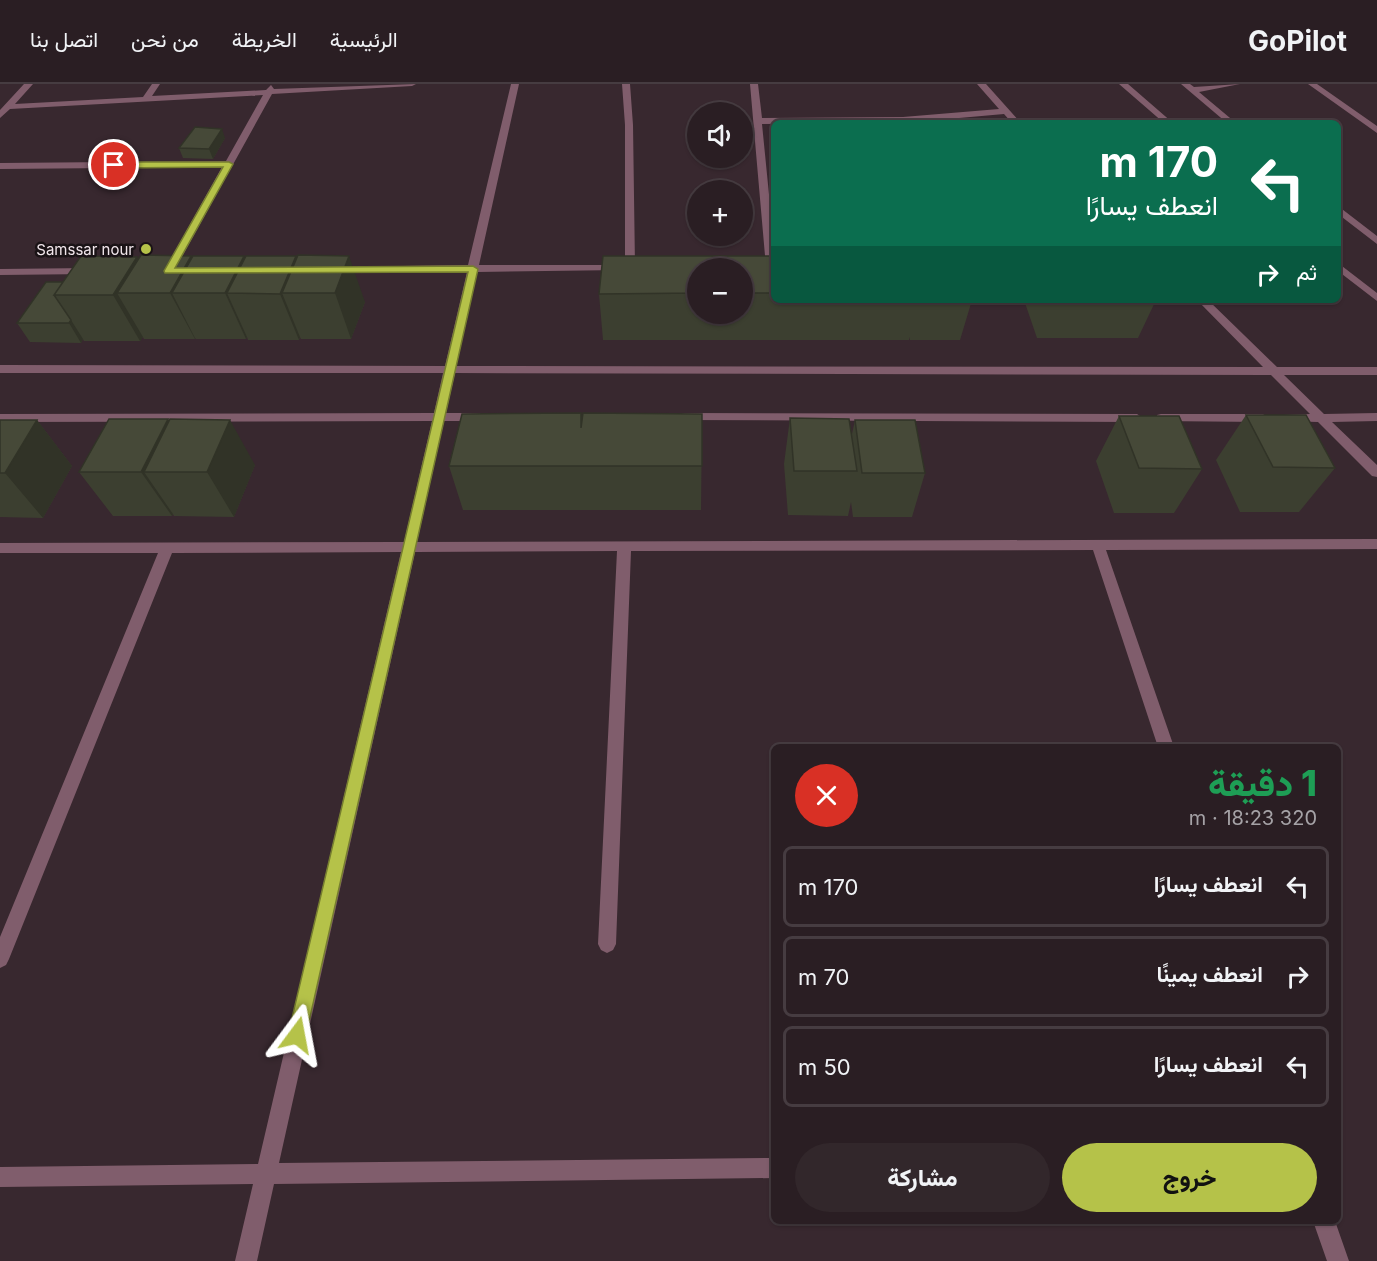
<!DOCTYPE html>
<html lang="ar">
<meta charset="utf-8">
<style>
:root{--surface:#2a1e23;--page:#32272b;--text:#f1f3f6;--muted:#a5a2a6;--line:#463c41;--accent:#b5c249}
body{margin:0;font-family:Inter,Vazirmatn,sans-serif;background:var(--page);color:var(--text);direction:rtl;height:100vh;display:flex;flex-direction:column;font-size:22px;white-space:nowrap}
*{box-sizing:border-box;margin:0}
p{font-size:20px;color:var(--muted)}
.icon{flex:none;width:33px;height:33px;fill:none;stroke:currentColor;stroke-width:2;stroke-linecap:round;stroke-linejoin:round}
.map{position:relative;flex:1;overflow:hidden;direction:ltr}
.side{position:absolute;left:771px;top:660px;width:570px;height:480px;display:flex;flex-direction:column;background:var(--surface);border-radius:9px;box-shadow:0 2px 4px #0004,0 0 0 2px var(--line);direction:rtl}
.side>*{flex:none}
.top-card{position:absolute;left:771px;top:36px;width:570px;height:183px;border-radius:9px;box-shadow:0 2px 4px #0004,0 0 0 2px var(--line);direction:rtl;background:#0b6e4f;color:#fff;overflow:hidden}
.tools{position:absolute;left:687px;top:18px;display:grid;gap:12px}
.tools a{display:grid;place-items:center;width:66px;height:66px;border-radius:50%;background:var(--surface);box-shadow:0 2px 4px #0004,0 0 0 2px var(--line);font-size:30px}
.pin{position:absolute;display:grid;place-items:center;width:51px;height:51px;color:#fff;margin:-26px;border:3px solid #fff;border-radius:50%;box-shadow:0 2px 6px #0007}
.me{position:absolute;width:66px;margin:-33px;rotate:13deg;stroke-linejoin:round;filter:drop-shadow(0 0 4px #0008)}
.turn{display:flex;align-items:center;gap:21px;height:126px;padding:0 24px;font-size:27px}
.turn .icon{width:78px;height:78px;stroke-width:2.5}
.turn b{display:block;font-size:42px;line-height:51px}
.then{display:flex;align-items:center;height:57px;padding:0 24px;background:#0003;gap:12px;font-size:22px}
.round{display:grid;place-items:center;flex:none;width:63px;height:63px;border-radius:32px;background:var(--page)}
.summary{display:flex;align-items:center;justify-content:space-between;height:102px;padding:0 24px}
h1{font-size:36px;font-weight:800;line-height:45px;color:#1e9e55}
.cta{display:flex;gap:12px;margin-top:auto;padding:12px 24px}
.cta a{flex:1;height:69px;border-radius:36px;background:var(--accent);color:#111;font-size:24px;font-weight:800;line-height:69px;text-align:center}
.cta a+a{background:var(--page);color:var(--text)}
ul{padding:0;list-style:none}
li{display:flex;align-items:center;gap:18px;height:81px;margin:0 12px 9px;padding:0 12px;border:3px solid var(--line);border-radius:9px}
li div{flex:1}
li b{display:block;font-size:22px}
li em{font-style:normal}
header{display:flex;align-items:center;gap:36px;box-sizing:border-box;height:84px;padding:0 30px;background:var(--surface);border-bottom:2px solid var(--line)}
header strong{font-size:28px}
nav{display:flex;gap:33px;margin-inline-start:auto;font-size:21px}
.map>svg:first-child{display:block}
</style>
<header>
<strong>GoPilot</strong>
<nav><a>الرئيسية</a><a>الخريطة</a><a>من نحن</a><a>اتصل بنا</a></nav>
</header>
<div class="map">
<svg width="1377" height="1177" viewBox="0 0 1377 1177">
<rect width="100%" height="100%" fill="#38282f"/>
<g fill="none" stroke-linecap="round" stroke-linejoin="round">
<path fill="#805d6c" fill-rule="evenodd" d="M24 0H33L15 20 143 13 152 0H160L152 12 266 6 271 1 274 5 416 0 412 2 272 10 174 187 169 190 164 187 222 83 0 85V79L226 77 263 11 10 25 0 34V26Z
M511 0H519L479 181H625V41L622 0H630L633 41 635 183 630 186 626 184 621 186 477 188 456 282 1263 283 1197 216H1208L1277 283H1377V291H1284L1324 330 1377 329V337L1332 338 1377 381V393L1372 392 1318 338 1283 337V331L1310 330 1271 291 455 289 446 329H480L486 333 480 337H444L417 458 1377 455V465L1106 466 1174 663H1158L1093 466 631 467 616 860 613 866 607 869 601 866 598 860 617 467 415 468 279 1079 774 1074V1094L274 1100 257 1177H235L253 1100 0 1103V1083L258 1080 401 468 172 469 9 875 6 881 0 884V853L158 469H0V459L404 458 432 337 0 338V330L434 329 443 289H0V281L445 282 467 188 336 189 331 186 336 183 468 181Z
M750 0H758L762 34 903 33 999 25 977 0H986L1021 39H1012L1004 30 903 39 762 40 774 161V185L771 186 766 183Z
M1119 0H1128L1173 39H1164Z
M1181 0H1190L1194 3 1240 0 1199 8 1236 39H1227Z
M1308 0H1317L1377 42V49Z
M1338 122 1377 152V160L1338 130Z
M1338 179 1377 209V217L1338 187Z
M0 185 90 184 95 187 90 190 0 191Z
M684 329 1137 330 1143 334 1137 338 680 336V330Z
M1161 330H1263L1269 334 1263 338 1157 337V331Z
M1313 1137H1335L1349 1177H1327Z"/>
</g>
<path fill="#3c3f30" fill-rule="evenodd" d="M225 54 213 75 183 74 179 64Z
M603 172H774V216H972L960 256H910V253L909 256H603L599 210ZM698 184H742V230H698Z
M192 174H297L365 218 351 255H301L300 253 299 256H248L247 253 246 255H196L195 254V255H144L143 253 140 257H84L83 255 81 259 30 258 17 239 63 198 138 175Z
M1024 216H1156L1138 254H1037Z
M581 329 582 335 702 330 701 426H463L449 382Z
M1246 331 1335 384 1299 428H1240L1216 376Z
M1119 332 1202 385 1174 429H1114L1096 377Z
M790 334 852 350 855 336 925 389 912 433H853L851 418 848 432 788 431 784 380Z
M168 335 169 337 255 381 234 433 174 432 173 430 172 432H113L79 388Z
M0 336H37L72 382 43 434 0 433Z"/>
<path fill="#313327" d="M222 45 225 54 213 75 209 65Z
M191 172 210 209H172L195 254V255L170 209Z
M244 172 260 209H227L247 253 246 255 225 209Z
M296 172 311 209H282L300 253 299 256 280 210Z
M349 172 365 218 351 255 335 209Z
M137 173 157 209H117L143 253 140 257 113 211Z
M71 236 83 255 81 259 69 239Z
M168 335 196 381 144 388 173 430 172 432 141 388Z
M37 336 72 382 43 434 5 389Z
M230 336 255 381 234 433 207 388Z"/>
<path fill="#464938" stroke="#313327" stroke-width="1.5" d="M195 43 222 45 209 65 179 64Z
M141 171 191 172 170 209H117Z
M298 171 349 172 335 209H282Z
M81 172 137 173 113 211H54Z
M193 172H244L225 209H172Z
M246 172H296L280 210 227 209Z
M603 172H774V209H742V184H698V209L599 210Z
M46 198H63L54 211 71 236 69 239H17Z
M581 329V344L583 329 702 330V382H449L462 330Z
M1246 331H1306L1335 384 1273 383Z
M1119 332H1179L1202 385 1139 384Z
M790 334 849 335 857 387H794Z
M109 335H168L141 388H79Z
M170 335 230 336 207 388H144Z
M0 336H37L5 389H0Z
M855 336H915L925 389H862Z"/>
<path fill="#b5c249" stroke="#767e2f" stroke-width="1.5" d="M229 78 233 80 175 184 473 182 478 185 306 951 303 957 297 960 291 957 288 951 468 188 165 189 164 187 223 83 114 84 110 81 114 78Z"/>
<circle fill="#b5c249" stroke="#1a1316" stroke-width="2" cx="146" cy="165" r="6"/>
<g text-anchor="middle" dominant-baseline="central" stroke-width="5" stroke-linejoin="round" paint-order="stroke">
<g font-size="15" fill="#f1e6eb" stroke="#1a1316" text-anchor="end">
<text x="134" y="165">Samssar nour</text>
</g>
</g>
</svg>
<div class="tools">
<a><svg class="icon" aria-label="sound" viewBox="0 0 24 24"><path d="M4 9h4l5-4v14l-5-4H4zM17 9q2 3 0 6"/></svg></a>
<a>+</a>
<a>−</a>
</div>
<div class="pin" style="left:114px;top:81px;background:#d93025"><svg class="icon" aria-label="arrive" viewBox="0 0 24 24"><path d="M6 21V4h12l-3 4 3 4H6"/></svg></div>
<svg class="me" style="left:297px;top:951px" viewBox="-20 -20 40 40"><path d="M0-17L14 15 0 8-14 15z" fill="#b5c249" stroke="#fff" stroke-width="4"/></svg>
<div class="top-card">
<div class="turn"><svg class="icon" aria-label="left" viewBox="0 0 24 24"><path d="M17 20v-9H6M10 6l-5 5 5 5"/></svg><div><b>170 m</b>انعطف يسارًا</div></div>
<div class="then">ثم<svg class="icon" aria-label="right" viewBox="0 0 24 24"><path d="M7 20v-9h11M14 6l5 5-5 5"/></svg></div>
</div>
<section class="side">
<div class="summary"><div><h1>1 دقيقة</h1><p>320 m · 18:23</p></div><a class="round" style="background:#d93025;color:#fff"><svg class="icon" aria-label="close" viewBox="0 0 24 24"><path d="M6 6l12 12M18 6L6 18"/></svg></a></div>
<ul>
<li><svg class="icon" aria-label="left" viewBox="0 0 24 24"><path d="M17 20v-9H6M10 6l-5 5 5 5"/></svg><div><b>انعطف يسارًا</b></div><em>170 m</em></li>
<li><svg class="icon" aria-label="right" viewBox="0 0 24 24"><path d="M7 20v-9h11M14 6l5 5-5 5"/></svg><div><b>انعطف يمينًا</b></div><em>70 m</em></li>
<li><svg class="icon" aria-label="left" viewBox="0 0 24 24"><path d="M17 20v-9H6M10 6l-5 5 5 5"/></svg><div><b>انعطف يسارًا</b></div><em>50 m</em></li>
</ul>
<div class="cta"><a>خروج</a><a>مشاركة</a></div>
</section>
</div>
